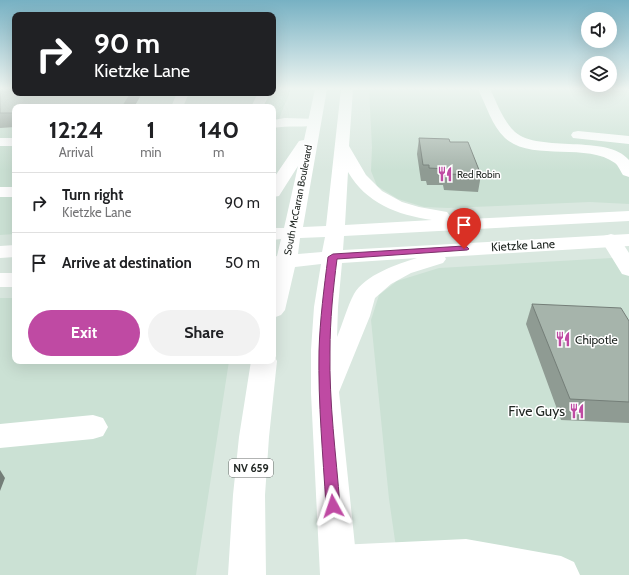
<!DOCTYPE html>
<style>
:root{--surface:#fff;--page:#f2f2f2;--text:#202124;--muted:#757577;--line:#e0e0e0;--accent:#bf4aa3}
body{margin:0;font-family:Cabin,sans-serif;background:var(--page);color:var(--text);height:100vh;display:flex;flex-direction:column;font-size:15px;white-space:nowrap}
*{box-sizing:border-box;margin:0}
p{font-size:13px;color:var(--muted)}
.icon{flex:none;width:22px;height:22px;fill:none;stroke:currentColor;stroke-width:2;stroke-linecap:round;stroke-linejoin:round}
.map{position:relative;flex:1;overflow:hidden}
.sheet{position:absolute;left:12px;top:104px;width:264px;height:260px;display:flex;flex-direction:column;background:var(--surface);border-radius:8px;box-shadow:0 4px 16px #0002}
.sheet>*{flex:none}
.hud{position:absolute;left:12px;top:12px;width:264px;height:84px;border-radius:8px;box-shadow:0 4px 16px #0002;background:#202124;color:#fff;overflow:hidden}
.controls{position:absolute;left:581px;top:12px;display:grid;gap:8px}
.controls a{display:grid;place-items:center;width:36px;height:36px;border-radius:50%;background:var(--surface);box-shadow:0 4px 16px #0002;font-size:20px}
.pin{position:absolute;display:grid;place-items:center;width:34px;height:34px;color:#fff;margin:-41px -17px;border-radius:50% 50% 50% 0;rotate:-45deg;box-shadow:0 0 4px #0007}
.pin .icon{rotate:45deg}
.me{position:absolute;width:44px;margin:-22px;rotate:355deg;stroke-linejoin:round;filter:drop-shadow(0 0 3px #0008)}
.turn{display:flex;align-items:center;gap:14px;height:84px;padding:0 16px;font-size:18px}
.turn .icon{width:52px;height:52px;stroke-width:2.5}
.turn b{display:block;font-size:28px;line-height:34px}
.eta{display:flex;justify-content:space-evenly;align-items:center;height:68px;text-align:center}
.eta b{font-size:24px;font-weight:700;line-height:28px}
.button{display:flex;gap:8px;margin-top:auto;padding:8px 16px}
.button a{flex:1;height:46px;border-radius:24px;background:var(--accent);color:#fff;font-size:16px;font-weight:700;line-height:46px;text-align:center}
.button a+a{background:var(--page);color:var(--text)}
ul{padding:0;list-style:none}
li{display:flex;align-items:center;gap:12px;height:60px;padding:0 16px;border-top:1px solid var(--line)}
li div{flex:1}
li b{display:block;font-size:15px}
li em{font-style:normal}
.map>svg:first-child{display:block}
</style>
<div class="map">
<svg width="629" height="575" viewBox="0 0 629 575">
<rect width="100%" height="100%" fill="#dae8e0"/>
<path fill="#cbe1d4" d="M0 89 15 93H273V89H291L280 116 273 143V107H15V234L0 235Z
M369 89H616L629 92V204L590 202 448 208 424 207 398 199 377 186 371 171 372 147Z
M629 257V575H400L389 499 371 320 379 295 397 281 439 268Z
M0 298H15V361H229L196 575H0Z"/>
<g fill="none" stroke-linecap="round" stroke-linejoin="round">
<path fill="#fff" fill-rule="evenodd" d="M478 89H490C497 103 503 121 515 132 539 153 608 134 629 160V177L623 175C621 172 618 165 615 163 587 142 531 162 505 138 492 126 486 105 478 89Z
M177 93H189L183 107H171Z
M258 93H270L263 107H251Z
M285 118 319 119 321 122 319 125C304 128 288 125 273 128V120Z
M578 131 629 136V144L573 138 571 135 573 132Z
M0 138H15V146H0Z
M0 187H15V197H0Z
M611 234 618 236 629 253V276L622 274 601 240 604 236Z
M93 415 103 418 108 427 103 436 93 439 0 448V424Z
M466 539 561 556 574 562 580 575H325L320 563 325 550 338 545Z"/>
<path fill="#fff" fill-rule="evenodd" d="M315 89H327L303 227 326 226 341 89H353L349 146 366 175 382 191 402 202 419 207 447 212 450 216 448 220 629 211V221L344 236 343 250 629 234V246L445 257 446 259 443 263 411 273 391 284 375 298 370 316 339 392 358 575H320L311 393V350L314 307 321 264 295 267 285 310 281 315 273 318V257L277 256 281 239 273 240V228H284L298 166 279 196 273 197V179L299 141 304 140ZM348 172C366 203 397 215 432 220L345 225ZM325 237 322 252 298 254 300 238ZM417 258C397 264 365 275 354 294 347 307 343 323 337 337L338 307 342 263Z
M15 245V257L0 258V246Z
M0 273H15V287H0Z
M273 354 277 361 269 437 265 495 266 575H228L233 495 239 437 251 361H273Z"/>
</g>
<path fill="#8f9b93" d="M0 89 142 93 134 107H15V127L0 128Z
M419 138 450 142 481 175 478 192 444 190 443 185H427L426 181H421L417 154Z
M532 304 629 321V423L561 420 526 324Z"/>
<path fill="#747e78" d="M131 93H142L134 107H122Z
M0 470 5 478 0 491Z"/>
<path fill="#a6b4ab" stroke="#747e78" d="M0 89H15V93H131L122 107H15V113H0Z
M419 138 449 139 450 142H468L481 175 447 174 446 169 429 168V165H423Z
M532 304 621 308 629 321V402L570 399Z"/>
<linearGradient id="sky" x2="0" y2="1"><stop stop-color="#77b1c3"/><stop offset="0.52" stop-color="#eef5f1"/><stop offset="1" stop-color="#eef5f1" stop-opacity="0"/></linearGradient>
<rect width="629" height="170" fill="url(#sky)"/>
<path fill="#bf4aa3" stroke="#7c306a" d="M464 246 467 247 469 249 467 250 337 259C333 290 330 320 330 351 329 403 336 454 340 506L338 511 333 513 328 511 326 506C323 455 318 403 319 351 320 319 324 288 328 257L333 254Z"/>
<defs>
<symbol id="restaurant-bare" viewBox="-9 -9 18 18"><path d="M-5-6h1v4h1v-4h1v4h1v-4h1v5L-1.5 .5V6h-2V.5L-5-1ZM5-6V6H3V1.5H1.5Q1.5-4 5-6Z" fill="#bf4aa3" stroke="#fff" stroke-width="2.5" paint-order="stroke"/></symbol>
</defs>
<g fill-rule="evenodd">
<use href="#restaurant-bare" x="434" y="163" width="22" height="22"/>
<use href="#restaurant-bare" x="552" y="328" width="22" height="22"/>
<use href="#restaurant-bare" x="566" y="400" width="22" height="22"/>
</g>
<g text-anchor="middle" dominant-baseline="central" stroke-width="3" stroke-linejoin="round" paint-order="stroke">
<g font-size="10" fill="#222824" stroke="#fff" text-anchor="start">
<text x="457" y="174">Red Robin</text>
</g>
<g font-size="10" fill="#222824" stroke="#fff">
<text transform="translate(298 200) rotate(-79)">South McCarran Boulevard</text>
</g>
<rect fill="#fff" stroke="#646866" stroke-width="1" x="229" y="459" width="44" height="18" rx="3"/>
<g font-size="11" font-weight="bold" fill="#222824">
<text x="251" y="468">NV 659</text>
</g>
<g font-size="12" fill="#222824" stroke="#fff">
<text transform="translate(523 245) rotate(-3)">Kietzke Lane</text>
</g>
<g font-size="12" fill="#222824" stroke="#fff" text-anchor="start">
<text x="575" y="339">Chipotle</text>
</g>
<g font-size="14" fill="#222824" stroke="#fff" text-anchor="end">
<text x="565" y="411">Five Guys</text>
</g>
</g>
</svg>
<div class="controls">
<a><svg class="icon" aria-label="sound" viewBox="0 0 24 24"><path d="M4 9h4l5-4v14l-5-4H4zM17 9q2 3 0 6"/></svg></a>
<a><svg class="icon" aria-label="layers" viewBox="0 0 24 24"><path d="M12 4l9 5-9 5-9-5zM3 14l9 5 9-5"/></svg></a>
</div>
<div class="pin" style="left:464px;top:249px;background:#d93025"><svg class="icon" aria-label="arrive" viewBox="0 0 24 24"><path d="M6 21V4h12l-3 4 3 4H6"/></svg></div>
<svg class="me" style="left:333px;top:506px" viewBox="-20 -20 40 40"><path d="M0-17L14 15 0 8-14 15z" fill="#bf4aa3" stroke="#fff" stroke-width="4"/></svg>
<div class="hud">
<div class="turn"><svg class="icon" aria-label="right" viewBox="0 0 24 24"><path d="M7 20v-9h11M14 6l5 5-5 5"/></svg><div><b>90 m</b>Kietzke Lane</div></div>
</div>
<section class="sheet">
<div class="eta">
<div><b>12:24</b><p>Arrival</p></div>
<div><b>1</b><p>min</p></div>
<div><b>140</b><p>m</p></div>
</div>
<ul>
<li><svg class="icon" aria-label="right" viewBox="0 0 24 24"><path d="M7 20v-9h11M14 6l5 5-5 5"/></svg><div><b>Turn right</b><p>Kietzke Lane</p></div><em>90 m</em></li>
<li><svg class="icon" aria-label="arrive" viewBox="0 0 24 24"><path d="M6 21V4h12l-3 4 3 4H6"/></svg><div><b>Arrive at destination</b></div><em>50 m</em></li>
</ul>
<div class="button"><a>Exit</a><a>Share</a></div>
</section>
</div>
